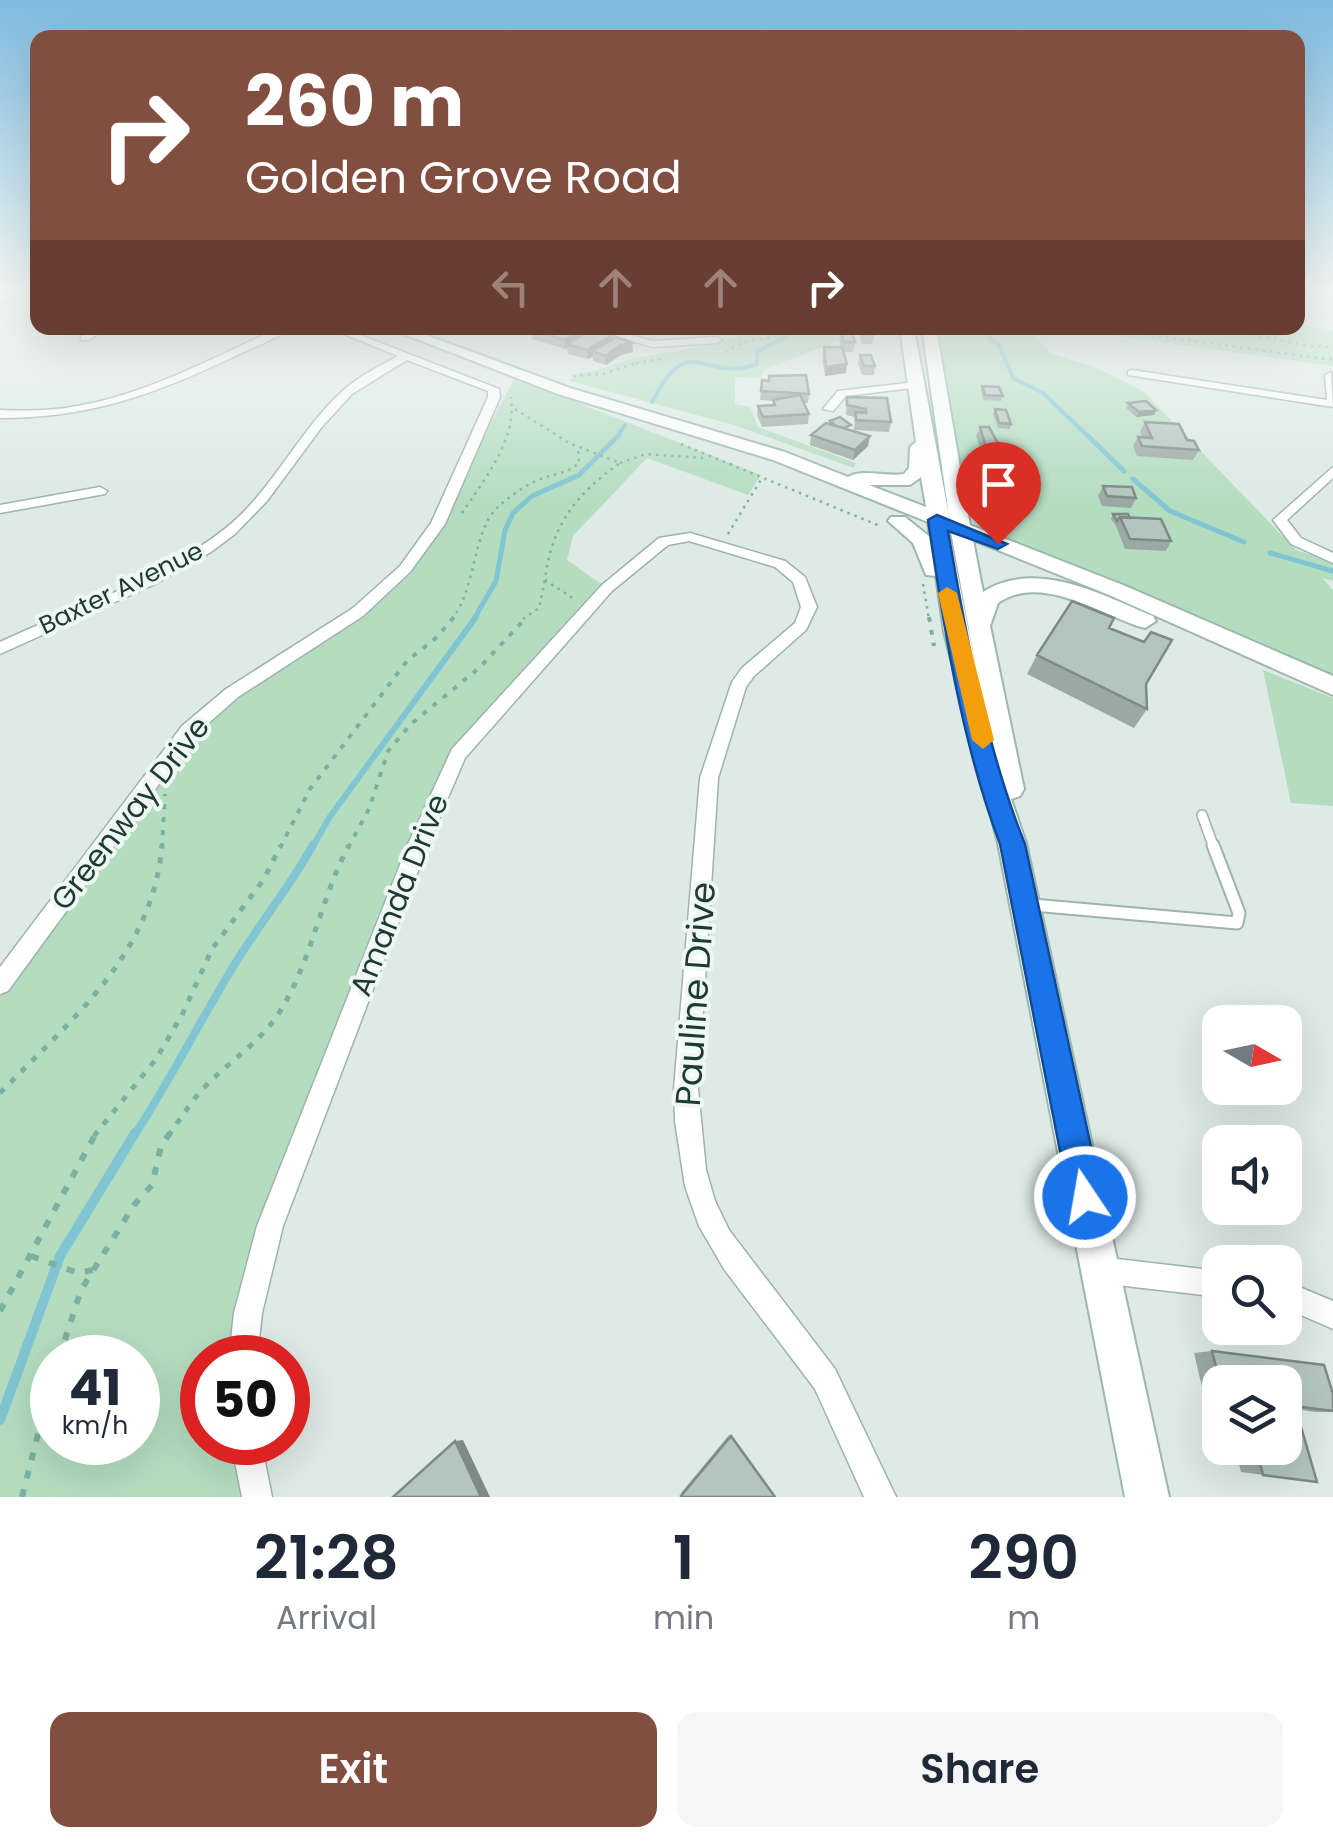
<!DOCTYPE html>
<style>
:root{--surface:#fff;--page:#f6f6f7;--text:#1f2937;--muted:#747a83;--accent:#824e40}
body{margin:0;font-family:Poppins,sans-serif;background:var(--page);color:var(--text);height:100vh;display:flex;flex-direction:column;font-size:38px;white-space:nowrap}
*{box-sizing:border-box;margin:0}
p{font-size:32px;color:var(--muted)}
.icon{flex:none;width:55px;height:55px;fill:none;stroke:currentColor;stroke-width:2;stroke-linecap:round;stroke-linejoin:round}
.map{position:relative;height:1497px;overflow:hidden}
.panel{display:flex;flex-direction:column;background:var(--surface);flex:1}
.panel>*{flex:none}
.top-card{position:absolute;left:30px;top:30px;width:1275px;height:305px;border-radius:20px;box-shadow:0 10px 40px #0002;background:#824e40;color:#fff;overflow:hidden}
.needle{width:65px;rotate:99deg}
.controls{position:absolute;left:1202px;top:1005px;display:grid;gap:20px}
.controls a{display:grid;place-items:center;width:100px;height:100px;border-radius:20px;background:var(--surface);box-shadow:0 10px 40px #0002;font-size:50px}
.speed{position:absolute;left:30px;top:1335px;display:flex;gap:20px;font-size:50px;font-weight:700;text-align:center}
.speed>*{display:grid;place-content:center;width:130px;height:130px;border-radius:50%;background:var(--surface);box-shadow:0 10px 40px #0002;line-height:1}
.speed small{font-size:25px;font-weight:400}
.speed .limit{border:15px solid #d22;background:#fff;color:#111}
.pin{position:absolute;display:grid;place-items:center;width:85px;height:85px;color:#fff;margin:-102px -42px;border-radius:50% 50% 50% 0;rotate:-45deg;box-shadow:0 0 10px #0007}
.pin .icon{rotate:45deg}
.me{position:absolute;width:110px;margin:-55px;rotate:348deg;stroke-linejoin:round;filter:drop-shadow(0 0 8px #0008)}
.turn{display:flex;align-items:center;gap:35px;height:210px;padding:0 50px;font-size:45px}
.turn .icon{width:130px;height:130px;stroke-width:2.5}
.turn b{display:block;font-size:70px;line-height:85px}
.lanes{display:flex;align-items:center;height:95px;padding:0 50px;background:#0003;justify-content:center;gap:50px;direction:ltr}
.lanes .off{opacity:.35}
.eta{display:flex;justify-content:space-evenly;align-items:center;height:170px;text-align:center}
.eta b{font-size:60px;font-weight:600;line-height:70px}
.primary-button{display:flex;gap:20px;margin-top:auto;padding:20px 50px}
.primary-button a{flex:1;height:115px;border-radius:20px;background:var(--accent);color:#fff;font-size:40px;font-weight:600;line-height:115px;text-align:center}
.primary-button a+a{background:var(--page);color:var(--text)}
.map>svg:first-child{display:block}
</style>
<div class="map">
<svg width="1333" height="1497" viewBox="0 0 1333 1497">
<rect width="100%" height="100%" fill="#ddeae5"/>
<path fill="#b4ddc0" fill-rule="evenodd" d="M1298 323 1333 331V366L1060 328H1298Z
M755 328H872L765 369 760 378 735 377V404L750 407 758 427 856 463 854 468 734 425 570 381 578 373C598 372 612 364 632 359 671 350 721 348 755 328Z
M929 328H1027L1052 354 1095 367 1143 391 1296 550 1333 562V581L1322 578 1333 590V692L1011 549 999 528 960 508Z
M515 378 761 475 748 495 647 458 573 536 567 560 607 588 467 744 257 1269 243 1357 202 1358V1442L248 1443 259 1497H0V989L204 715 383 591 444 511ZM52 1358H138V1442H52Z
M1263 670 1333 698V806L1291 803Z"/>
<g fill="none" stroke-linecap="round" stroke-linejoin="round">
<path stroke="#81c5d3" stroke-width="4" d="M986 328 991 340 999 345 1013 378 1043 393 1089 437
M652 402C690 327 703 384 757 364V352L801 328
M617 437 625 425"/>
<path stroke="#81c5d3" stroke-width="5" d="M1087 435 1124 471
M1133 479 1170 511 1244 542
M1270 553 1333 571
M474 619 496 581 505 530 513 513 532 496 579 475 619 435"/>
<path stroke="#81c5d3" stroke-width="6" d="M312 848 329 818 476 617"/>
<path stroke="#81c5d3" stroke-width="8" d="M134 1136C171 1079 201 1019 236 962 261 922 290 886 313 845"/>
<path stroke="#81c5d3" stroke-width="10" d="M0 1420 60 1256 135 1133"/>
<defs>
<path id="lane-far1" d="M1202 815 1214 848"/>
<path id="lane" d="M1033 905 1237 923 1239 913 1213 845"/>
<path id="street" d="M6 292H17L0 304V296Z
M94 328H105L89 340H81V336Z
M279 328H291C273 341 249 349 229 359 150 396 88 418 0 418V410C26 411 52 411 77 406 148 394 214 357 279 328Z
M329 328H342L499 389 500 397 445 524 410 572 363 616 238 697 194 736 8 991 0 994V967L182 726 226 689 353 608 400 566 431 523 488 397V391L407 360 352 394 321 428 267 501 235 534 211 552 155 584 0 654V642C75 607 160 580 226 528 274 489 299 429 346 388 361 375 380 366 398 356Z
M591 328H606L652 341 717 337 722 340 717 343 652 347Z
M1132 370 1327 400 1325 375 1331 372 1333 407 1128 375V371Z
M916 382 922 385 920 387 846 396 833 411 823 409 838 391Z
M1333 467V478L1287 520 1301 538 1333 553V563L1291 544 1273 520Z
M100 487 107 491 105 494 0 513V505Z
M690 533 785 561 805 577 817 607 806 630 754 676 746 687 718 778 698 1089 706 1170 715 1201 729 1230 835 1369 896 1497H864L815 1389 724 1269 699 1226 685 1186 675 1121 674 1089 700 778 732 682 742 668 795 623 801 607 793 582 775 567 689 541 668 545 612 591 465 758 429 842 283 1226 262 1313 257 1358H229L234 1313 257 1226 409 842 452 749 602 585 659 538Z
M1100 1257 1220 1271V1297L1100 1283 1091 1279 1087 1270 1091 1261Z
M1285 1281 1333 1301V1329L1285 1308Z
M231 1442H261L272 1497H242Z"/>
<path id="secondary" d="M388 328H407L570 388 785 452 848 477C862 468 886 477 904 474L909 468 910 447 916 442 900 328H914L949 516 922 328H936L970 525 1123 585 1333 676V695L1109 595 973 540 983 592C1036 558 1102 595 1153 616L1156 621 1145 628C1101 616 1042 572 998 603L990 626 1024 789 1020 796 1011 799 1026 843 1169 1497H1125L998 843 944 632 936 576 926 575 913 543 888 521 891 517H905L930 537 928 522 773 460 558 394ZM921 477 926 507 869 485H910ZM949 531 951 532 977 673Z"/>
</defs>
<use href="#lane-far1" stroke="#a0b2ac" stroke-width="12"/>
<use href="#lane" stroke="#a0b2ac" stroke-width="15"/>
<use href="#street" stroke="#a0b2ac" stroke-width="3"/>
<use href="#secondary" stroke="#9cb7ae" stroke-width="4"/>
<path stroke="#7cb0a1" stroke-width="2.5" stroke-dasharray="2.5 5" stroke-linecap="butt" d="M1099 328 1333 360
M1155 334 1224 329 1308 346 1333 347
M1275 337 1278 328
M725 352 743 342 773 337 779 328
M636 363 661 359
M573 376 603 374 636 363
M515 409 569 443 620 463C576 494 551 526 545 580L574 599
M681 444 880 526
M620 463 646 454 703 458
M462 513C484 480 518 438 511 397
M728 534 762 478
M923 584 929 619
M452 619C476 589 473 532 496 509 507 498 528 483 543 478 557 473 568 473 579 463L578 447
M523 619 539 608 545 580"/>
<path stroke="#7cb0a1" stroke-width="4" stroke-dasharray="5 8" stroke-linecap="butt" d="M929 617 934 646
M162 848 165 794
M280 848 310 789 407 661 437 637 454 617
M348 848 369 809 388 751 411 724 479 668 527 617"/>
<path stroke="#7cb0a1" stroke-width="5" stroke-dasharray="6 9" stroke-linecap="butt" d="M0 1093C72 1019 153 954 162 845
M94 1136 156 1059 182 1015 212 949 264 879 281 845
M168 1136C179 1121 189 1105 200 1092 224 1065 256 1046 277 1016 311 965 320 899 349 845"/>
<path stroke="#7cb0a1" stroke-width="6" stroke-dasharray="8 11" stroke-linecap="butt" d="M31 1256 78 1273 93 1270
M0 1311 96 1133
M59 1358 81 1290 134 1205 152 1185 161 1146 170 1133
M22 1497 52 1379"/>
<use href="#lane-far1" stroke="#fff" stroke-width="9"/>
<use href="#lane" stroke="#fff" stroke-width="11"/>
<use href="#street" fill="#fff" fill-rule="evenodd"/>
<use href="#secondary" fill="#fff" fill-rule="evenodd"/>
</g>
<path fill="#9aa9a3" d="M497 328H519L510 333Z
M524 328H588L589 331 632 343 633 352 621 355 606 365 593 361V356L588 359 568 354 567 348 565 349 532 339 531 330Z
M630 328H672L666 333H651Z
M684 328H719L718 332 685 333Z
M860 328H872L874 334 872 344H862L859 334Z
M841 332 855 342 853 352H844L847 364 846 373 825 376 822 357 824 347H841L839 341Z
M860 355 875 366 874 375H862L858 364Z
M762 380 809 394 808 403H804L809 414 808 424 762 427 757 415 758 406 773 405V401L760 400Z
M982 386 1003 396 1001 401 983 400 981 391Z
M847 397 891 422 889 432 854 430 855 417 846 415Z
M1128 403 1156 410 1154 415 1136 417 1126 408Z
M995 409 1011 424 1010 429 998 428 993 414Z
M830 421 850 430 868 446 853 460 810 445 811 435 829 423Z
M1145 422 1187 440 1199 450 1193 460 1137 456 1133 446 1138 437H1142L1140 432Z
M980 427 1002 451 999 461 984 460 976 436Z
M1103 486 1136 498 1131 508 1102 506 1098 496Z
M1113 514 1130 518 1171 541 1166 551 1125 549 1116 526 1111 519Z
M1109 628 1146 684 1147 709 1134 728 1027 674 1037 655Z
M1212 1351 1333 1394V1412H1315L1296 1409 1317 1482 1241 1472 1235 1448H1285L1220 1382V1431L1212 1430 1194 1353Z
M729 1435 731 1436 682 1497 681 1493Z"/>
<path fill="#7d8a85" d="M589 328 590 337 567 344V348L565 349 564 340Z
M612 335 613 344 593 351V356L588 359 587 350Z
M632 343 633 352 621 355 606 365 605 356 621 345Z
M847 364 846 373 825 376 826 367Z
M1156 410 1154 415 1136 417 1139 412Z
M870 436 868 446 853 460 855 450Z
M463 1440 490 1497H481L455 1441Z"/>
<path fill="#b3c5be" stroke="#7d8a85" stroke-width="2.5" d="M534 328H589L564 340 531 329Z
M594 328 612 335 587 350 567 344Z
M862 328H872L874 334H864Z
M841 332H852L855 342H844Z
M616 337 632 343 621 345 605 356 593 351Z
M824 347H842L847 364 826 367Z
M860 355H871L875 366H864Z
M806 375 809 394 761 391 762 380 769 381V376Z
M982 386 999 387 1003 396 985 395Z
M800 395 809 414 763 417 758 406 775 405 773 400Z
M847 397 887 398 891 422 856 420 855 412 866 413V409L847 405Z
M1146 401 1156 410 1139 412 1128 403Z
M995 409 1006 410 1011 424 999 423Z
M840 417 851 425 844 428 836 426 830 421Z
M1145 422 1179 424 1187 440 1194 441 1199 450 1142 446 1138 437 1152 438Z
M826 423 870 436 855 450 811 435Z
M980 427H989L1002 451 987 450Z
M1103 486 1132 487 1136 498 1107 496Z
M1113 514H1128L1130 518 1120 517 1117 521Z
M1120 517 1161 519 1171 541 1130 539Z
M1072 601 1114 618 1109 628 1144 642 1151 632 1172 640 1146 684 1147 709 1037 655Z
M1212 1351 1324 1365 1333 1394V1411L1295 1406 1317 1482 1263 1475 1256 1448H1285V1382H1220Z
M731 1436 775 1497H682L681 1496Z
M455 1441 481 1497H393Z"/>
<linearGradient id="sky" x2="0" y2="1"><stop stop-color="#7fbbe0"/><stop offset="0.58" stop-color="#f0f6f3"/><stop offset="1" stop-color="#f0f6f3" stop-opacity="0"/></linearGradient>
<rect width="1333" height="501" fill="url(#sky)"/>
<path fill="#1a73e8" stroke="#114b97" stroke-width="2.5" d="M937 515 1007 544 998 549 948 531C966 635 985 745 1025 844L1102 1197 1097 1208 1085 1213 1074 1208 1069 1197 1000 844C961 741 944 628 928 520Z"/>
<path fill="#f59e0b" d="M947 587 957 593 994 740 983 749 972 740 938 593Z"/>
<g text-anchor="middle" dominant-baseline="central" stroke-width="8" stroke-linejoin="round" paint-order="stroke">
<g font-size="25" fill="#1e3a34" stroke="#eef7f3">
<text transform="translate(121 588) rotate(-26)">Baxter Avenue</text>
</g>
<g font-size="30" fill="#1e3a34" stroke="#eef7f3">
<text transform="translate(130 813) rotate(-52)">Greenway Drive</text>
<text transform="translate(399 895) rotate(-68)">Amanda Drive</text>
</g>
<g font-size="35" fill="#1e3a34" stroke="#eef7f3">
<text transform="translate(695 994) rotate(-86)">Pauline Drive</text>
</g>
</g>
</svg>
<div class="controls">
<a><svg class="needle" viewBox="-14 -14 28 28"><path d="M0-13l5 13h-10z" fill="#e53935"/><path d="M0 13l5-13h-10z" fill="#747a83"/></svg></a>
<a><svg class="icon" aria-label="sound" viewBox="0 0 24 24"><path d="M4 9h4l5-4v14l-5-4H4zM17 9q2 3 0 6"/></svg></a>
<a><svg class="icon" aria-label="search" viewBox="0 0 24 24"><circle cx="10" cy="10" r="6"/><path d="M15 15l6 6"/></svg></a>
<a><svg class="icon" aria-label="layers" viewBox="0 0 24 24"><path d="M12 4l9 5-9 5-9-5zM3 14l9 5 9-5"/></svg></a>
</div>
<div class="speed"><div>41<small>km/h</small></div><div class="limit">50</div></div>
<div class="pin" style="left:998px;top:544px;background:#d93025"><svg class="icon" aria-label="arrive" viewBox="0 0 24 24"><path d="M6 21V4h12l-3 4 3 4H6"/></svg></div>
<svg class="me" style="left:1085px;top:1197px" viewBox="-20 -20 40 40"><circle r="17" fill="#1a73e8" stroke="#fff" stroke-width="3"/><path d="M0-11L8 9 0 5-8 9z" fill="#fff"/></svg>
<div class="top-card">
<div class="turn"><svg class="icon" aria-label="right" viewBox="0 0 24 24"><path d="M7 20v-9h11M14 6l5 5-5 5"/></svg><div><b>260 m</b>Golden Grove Road</div></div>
<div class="lanes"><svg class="icon off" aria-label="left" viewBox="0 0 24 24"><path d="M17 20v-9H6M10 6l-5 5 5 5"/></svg><svg class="icon off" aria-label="ahead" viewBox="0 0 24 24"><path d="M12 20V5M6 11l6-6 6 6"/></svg><svg class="icon off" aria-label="ahead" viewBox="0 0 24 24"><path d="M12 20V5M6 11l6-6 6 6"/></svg><svg class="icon" aria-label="right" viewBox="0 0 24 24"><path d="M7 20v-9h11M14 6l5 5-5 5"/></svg></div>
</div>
</div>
<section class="panel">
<div class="eta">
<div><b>21:28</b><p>Arrival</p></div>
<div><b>1</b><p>min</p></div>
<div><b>290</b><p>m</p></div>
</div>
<div class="primary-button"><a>Exit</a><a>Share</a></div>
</section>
